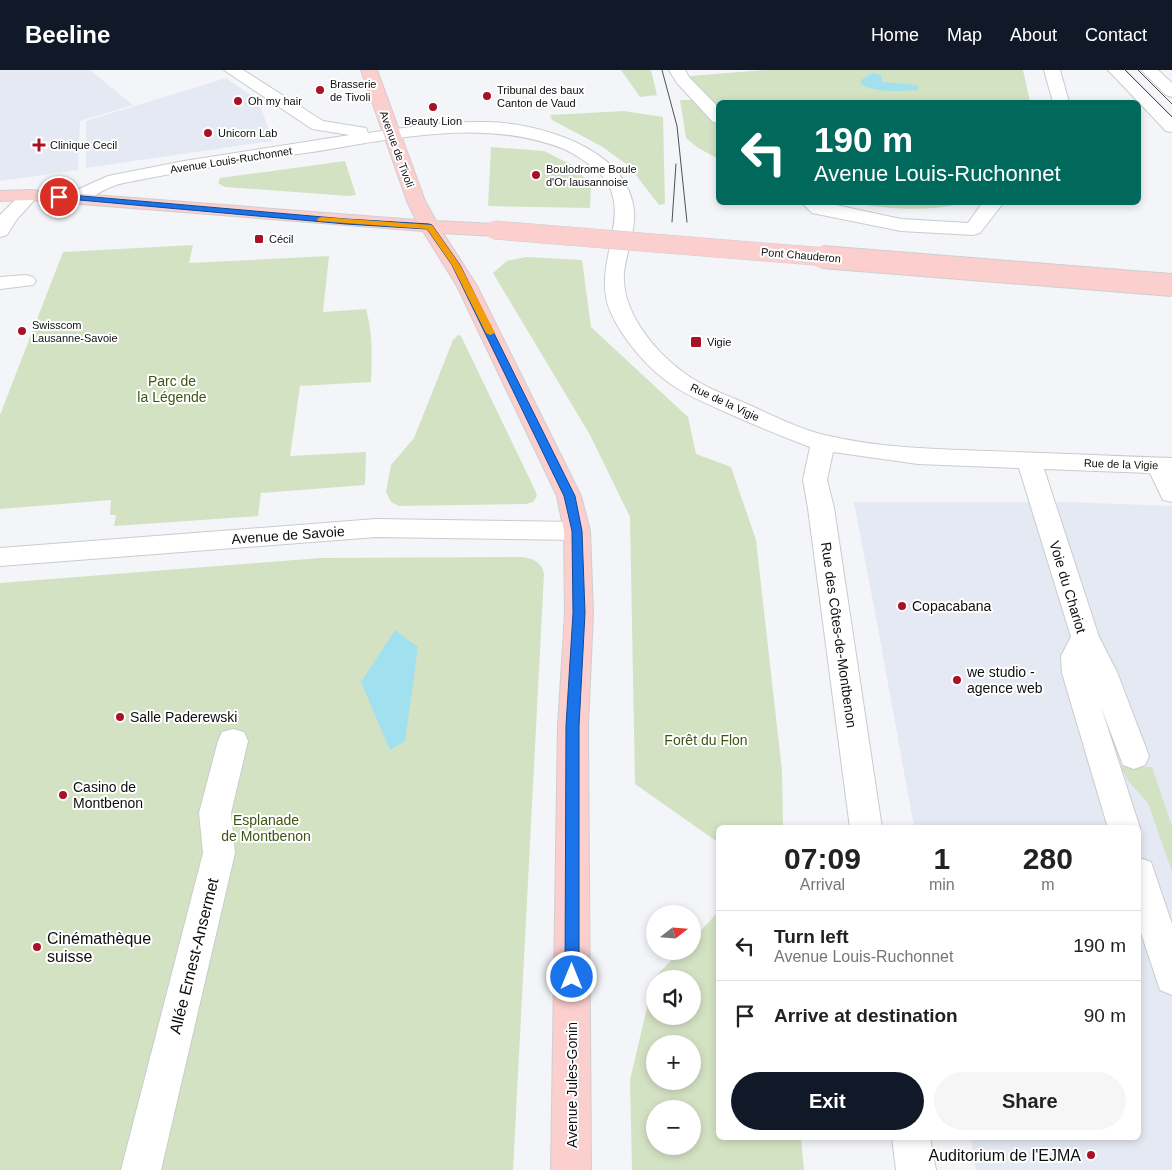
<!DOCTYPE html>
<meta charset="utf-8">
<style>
:root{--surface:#fff;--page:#f6f6f6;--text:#222;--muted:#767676;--line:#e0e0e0;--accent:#111827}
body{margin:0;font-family:Arial,sans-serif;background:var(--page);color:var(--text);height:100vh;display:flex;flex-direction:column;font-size:19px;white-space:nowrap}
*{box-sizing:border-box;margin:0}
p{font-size:16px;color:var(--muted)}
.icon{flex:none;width:28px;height:28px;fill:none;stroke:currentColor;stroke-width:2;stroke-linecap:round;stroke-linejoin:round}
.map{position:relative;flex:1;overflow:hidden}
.sheet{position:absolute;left:716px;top:755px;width:425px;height:315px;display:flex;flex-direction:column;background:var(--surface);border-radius:8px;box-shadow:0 2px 8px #0003}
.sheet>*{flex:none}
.guide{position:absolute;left:716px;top:30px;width:425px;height:105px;border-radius:8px;box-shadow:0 2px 8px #0003;background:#00695c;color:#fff;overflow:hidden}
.needle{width:32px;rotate:73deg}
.tools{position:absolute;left:646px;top:835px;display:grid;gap:10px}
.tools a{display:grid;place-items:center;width:55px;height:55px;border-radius:50%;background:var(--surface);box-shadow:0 2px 8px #0003;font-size:25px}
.pin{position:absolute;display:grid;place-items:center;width:42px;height:42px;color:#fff;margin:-21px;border:2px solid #fff;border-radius:50%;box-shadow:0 1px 5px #0007}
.me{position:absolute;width:55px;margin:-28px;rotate:0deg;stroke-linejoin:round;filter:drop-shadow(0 0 4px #0008)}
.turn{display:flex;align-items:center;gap:18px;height:105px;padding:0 15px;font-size:22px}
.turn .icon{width:65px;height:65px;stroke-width:2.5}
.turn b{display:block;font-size:35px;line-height:42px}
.eta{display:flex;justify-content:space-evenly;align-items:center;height:85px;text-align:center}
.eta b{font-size:30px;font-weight:700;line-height:35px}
.action{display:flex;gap:10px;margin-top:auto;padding:10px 15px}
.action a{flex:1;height:58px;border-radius:30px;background:var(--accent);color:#fff;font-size:20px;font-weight:700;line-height:58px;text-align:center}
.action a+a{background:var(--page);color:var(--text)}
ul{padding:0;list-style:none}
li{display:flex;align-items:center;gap:15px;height:70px;padding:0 15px;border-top:1px solid var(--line)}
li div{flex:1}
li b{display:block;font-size:19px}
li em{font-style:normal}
header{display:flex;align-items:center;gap:30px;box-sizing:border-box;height:70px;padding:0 25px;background:var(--accent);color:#fff}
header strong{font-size:24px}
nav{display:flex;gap:28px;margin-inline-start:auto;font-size:18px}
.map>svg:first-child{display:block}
</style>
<header>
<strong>Beeline</strong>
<nav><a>Home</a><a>Map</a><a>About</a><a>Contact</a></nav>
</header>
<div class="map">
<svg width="1172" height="1100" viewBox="0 0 1172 1100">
<rect width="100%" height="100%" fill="#f4f5f8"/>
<path fill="#e5e9f3" d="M0 0H90L133 35 80 51 78 100 0 111Z
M226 8 259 31 272 71 86 98V51Z
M854 432H1069L1172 436V1100H976L971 1068H1139V758L914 757 877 553Z"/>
<path fill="#d4e2c4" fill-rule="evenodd" d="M621 0H651L657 25 640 27Z
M764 0H1023L1030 32H719V42L701 25 690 6Z
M680 30H692L719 56V89L698 78 686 68Z
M624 41 663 47 665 134 659 135 629 96 601 76 552 50 550 45Z
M491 77 544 81 572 95 591 114 590 138 488 136Z
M345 91 356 125 348 126 225 117 218 113 220 108Z
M847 133H964C925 143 887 138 847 133Z
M193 175 189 193 329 186 323 242 366 239C373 264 372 286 371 312L300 316 290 386 366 382 365 415 261 423 258 446 114 456 116 445H110L111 430 0 439V345L63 182Z
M526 187 582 190 591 257 688 347 696 384 731 397 756 470 782 701 783 757 719 758V773L635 714 630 447 590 365 493 203 507 191Z
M458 265 461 266 535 420 537 426 533 432 526 434 399 436 391 432 386 422 391 395 414 368 453 270Z
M521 487C533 488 542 492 544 504L513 1100H0V513L320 488Z
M1120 696 1152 697 1172 756V802L1148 733 1129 712Z
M719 841V1068H801L804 1100H632L630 1010 654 908 680 881H692L693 869ZM655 909H692V946H655ZM655 974H692V1011H655ZM655 1039H692V1076H655Z"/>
<path fill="#a1e0ee" d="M872 3 881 5 882 12 918 15 919 18 917 20C900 21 876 23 861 14V10Z
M395 560 418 577 405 671 390 680 361 612Z"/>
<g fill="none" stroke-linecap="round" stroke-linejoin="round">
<defs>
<path id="minor" d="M224 0H243L323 51 366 58 368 63C408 57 447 51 487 52 538 53 622 77 633 134 638 157 626 181 624 203 621 241 654 281 683 302 701 316 724 324 745 333 772 345 800 360 829 366 881 378 935 379 988 381 1049 383 1110 386 1172 388V432L1163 430 1150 403 1044 399 1099 567 1117 602 1149 686 1145 695 1134 699 1123 695 1101 637 1140 758 1139 761V758H1108L1062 603 1061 586 1071 567 1019 398 918 394 833 382 827 410 834 438 882 758H850L808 438 803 410 810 377C781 366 752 354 723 341 704 332 685 325 668 312 646 296 623 269 611 243 588 193 641 139 596 100 587 92 575 84 564 79 483 47 394 69 312 82 254 90 196 99 139 110 130 112 119 113 111 117 97 122 83 136 68 132L65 128 68 124 108 106 184 91 350 65 312 59Z
M669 0H685L689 7 719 38V53L713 52 677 13Z
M1044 0H1060L1069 32H1053Z
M1108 0H1125L1172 47V62L1166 61Z
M1141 0H1158L1172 13V27L1166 25Z
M30 120 36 121 39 125 17 149 7 165 0 167V145L24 121Z
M801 132H822L901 149 968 153 983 132H1004L980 163 973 165 901 161 812 143Z
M26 205 33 207 36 211 33 215 0 219V207Z
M376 449 577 452 586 455 590 461 586 467 577 470 376 467 0 496V478Z
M233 659 244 662 248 671 231 743 235 783 161 1100H121L203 783 199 743 218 671 222 662Z
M1139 788 1151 792 1172 854V925L1160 920 1139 857Z
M892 1068H930L936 1100H896Z"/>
<path id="major" d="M361 0H377L425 131 436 151 494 154 501 156 503 160 501 164 494 166 443 163 477 216 581 426 590 461 593 543 588 656 591 1100H551L558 656 565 543 564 461 557 426 457 216 423 161 30 130 0 131V121L30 120 416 150 407 131Z"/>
</defs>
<use href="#minor" stroke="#cacbce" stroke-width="2"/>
<use href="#major" stroke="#cfcfcf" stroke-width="2"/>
<use href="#minor" fill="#fff" fill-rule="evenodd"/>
<use href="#major" fill="#facfce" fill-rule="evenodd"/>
<path stroke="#515153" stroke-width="1" d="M662 0 677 56 687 152
M1125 0 1172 47
M1138 0 1172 34
M672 152 676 94"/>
<defs>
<path id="major-bridge-far1" d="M494 160 838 188"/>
<path id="major-bridge" d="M822 187 1172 215"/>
</defs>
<use href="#major-bridge-far1" stroke="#cfcfcf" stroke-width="19" stroke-linecap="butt"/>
<use href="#major-bridge" stroke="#cfcfcf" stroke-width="24" stroke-linecap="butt"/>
<use href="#major-bridge-far1" stroke="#facfce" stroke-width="18"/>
<use href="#major-bridge" stroke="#facfce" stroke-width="22"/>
</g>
<path fill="#1a73e8" stroke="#114b97" d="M59 124 346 149 429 154 432 155 460 195 575 426 582 461 585 543 579 656V907L577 912 572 914 567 912 565 907 566 656 573 543 572 461 564 426 452 195 427 159 346 154 57 128V125Z"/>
<path fill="#f59e0b" d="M321 147 432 155 460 195 495 263 490 265 486 263 452 195 427 159 318 151 317 149Z"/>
<g fill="#a91226" stroke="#fff" stroke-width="2">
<circle cx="320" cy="20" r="5"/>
<circle cx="487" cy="26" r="5"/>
<circle cx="238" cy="31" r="5"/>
<circle cx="433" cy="37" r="5"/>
<circle cx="208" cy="63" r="5"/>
<path d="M36.5 67.5h5v5h5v5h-5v5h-5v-5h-5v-5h5z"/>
<circle cx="536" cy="105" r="5"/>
<rect x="254" y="164" width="10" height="10" rx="2.5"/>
<circle cx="22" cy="261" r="5"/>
<rect x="690" y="266" width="12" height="12" rx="2.5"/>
<circle cx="902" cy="536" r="5"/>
<circle cx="957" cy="610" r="5"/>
<circle cx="120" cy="647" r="5"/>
<circle cx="63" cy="725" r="5"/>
<circle cx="37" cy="877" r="5"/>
<circle cx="1091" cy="1085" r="5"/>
</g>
<g text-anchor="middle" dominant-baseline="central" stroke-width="4" stroke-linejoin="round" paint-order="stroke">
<g font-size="11" fill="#0e0e0f" stroke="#fff" text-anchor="start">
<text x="330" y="14">Brasserie<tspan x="330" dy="13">de Tivoli</tspan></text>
<text x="497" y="20">Tribunal des baux<tspan x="497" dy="13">Canton de Vaud</tspan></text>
<text x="248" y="31">Oh my hair</text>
<text x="433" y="51" text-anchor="middle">Beauty Lion</text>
<text x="218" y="63">Unicorn Lab</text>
<text x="50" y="75">Clinique Cecil</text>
<text x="546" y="99">Boulodrome Boule<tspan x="546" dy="13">d'Or lausannoise</tspan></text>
<text x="269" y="169">Cécil</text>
<text x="32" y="255">Swisscom<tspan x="32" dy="13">Lausanne-Savoie</tspan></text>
<text x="707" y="272">Vigie</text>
</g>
<g font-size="11" fill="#0e0e0f" stroke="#fff">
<text transform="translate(397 79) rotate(70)">Avenue de Tivoli</text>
<text transform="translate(231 90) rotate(-9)">Avenue Louis-Ruchonnet</text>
<text transform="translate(801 185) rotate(5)">Pont Chauderon</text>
<text transform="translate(725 332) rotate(25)">Rue de la Vigie</text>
<text transform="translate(1121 394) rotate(2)">Rue de la Vigie</text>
</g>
<g font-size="14" fill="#3e5511" stroke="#fff">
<text x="172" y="311">Parc de<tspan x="172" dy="16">la Légende</tspan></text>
<text x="706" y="670">Forêt du Flon</text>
<text x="266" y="750">Esplanade<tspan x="266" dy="16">de Montbenon</tspan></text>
</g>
<g font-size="14" fill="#0e0e0f" stroke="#fff">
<text transform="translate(288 465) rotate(-4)">Avenue de Savoie</text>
<text transform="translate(1068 517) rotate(73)">Voie du Chariot</text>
<text transform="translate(839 565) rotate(82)">Rue des Côtes-de-Montbenon</text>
<text transform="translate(572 1015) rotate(-90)">Avenue Jules-Gonin</text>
</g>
<g font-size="14" fill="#0e0e0f" stroke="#fff" text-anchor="start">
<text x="912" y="536">Copacabana</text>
<text x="967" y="602">we studio -<tspan x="967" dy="16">agence web</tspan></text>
<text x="130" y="647">Salle Paderewski</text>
<text x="73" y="717">Casino de<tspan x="73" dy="16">Montbenon</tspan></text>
</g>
<g font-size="16" fill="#0e0e0f" stroke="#fff" text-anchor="start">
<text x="47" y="868">Cinémathèque<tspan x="47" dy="18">suisse</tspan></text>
<text x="1081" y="1085" text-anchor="end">Auditorium de l'EJMA</text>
</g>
<g font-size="16" fill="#0e0e0f" stroke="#fff">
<text transform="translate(194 886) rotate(-76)">Allée Ernest-Ansermet</text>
</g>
</g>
</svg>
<div class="tools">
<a><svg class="needle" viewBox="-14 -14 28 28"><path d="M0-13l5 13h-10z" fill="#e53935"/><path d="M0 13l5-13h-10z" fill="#767676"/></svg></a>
<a><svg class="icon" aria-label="sound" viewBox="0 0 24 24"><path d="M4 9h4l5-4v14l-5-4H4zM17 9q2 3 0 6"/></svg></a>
<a>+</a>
<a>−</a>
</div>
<div class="pin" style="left:59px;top:127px;background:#d93025"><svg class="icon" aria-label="arrive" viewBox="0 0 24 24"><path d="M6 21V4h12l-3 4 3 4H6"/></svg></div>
<svg class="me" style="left:572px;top:907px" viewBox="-20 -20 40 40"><circle r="17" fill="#1a73e8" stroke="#fff" stroke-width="3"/><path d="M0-11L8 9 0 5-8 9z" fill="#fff"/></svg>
<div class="guide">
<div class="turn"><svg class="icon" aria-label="left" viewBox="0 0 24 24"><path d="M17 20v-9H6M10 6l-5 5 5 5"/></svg><div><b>190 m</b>Avenue Louis-Ruchonnet</div></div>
</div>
<section class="sheet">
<div class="eta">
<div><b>07:09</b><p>Arrival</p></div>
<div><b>1</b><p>min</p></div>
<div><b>280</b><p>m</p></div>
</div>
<ul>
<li><svg class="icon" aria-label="left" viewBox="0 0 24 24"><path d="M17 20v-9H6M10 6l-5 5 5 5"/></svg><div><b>Turn left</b><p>Avenue Louis-Ruchonnet</p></div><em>190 m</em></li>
<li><svg class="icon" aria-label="arrive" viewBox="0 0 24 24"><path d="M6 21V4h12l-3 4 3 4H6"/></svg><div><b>Arrive at destination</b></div><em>90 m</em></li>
</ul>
<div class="action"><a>Exit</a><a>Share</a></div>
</section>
</div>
